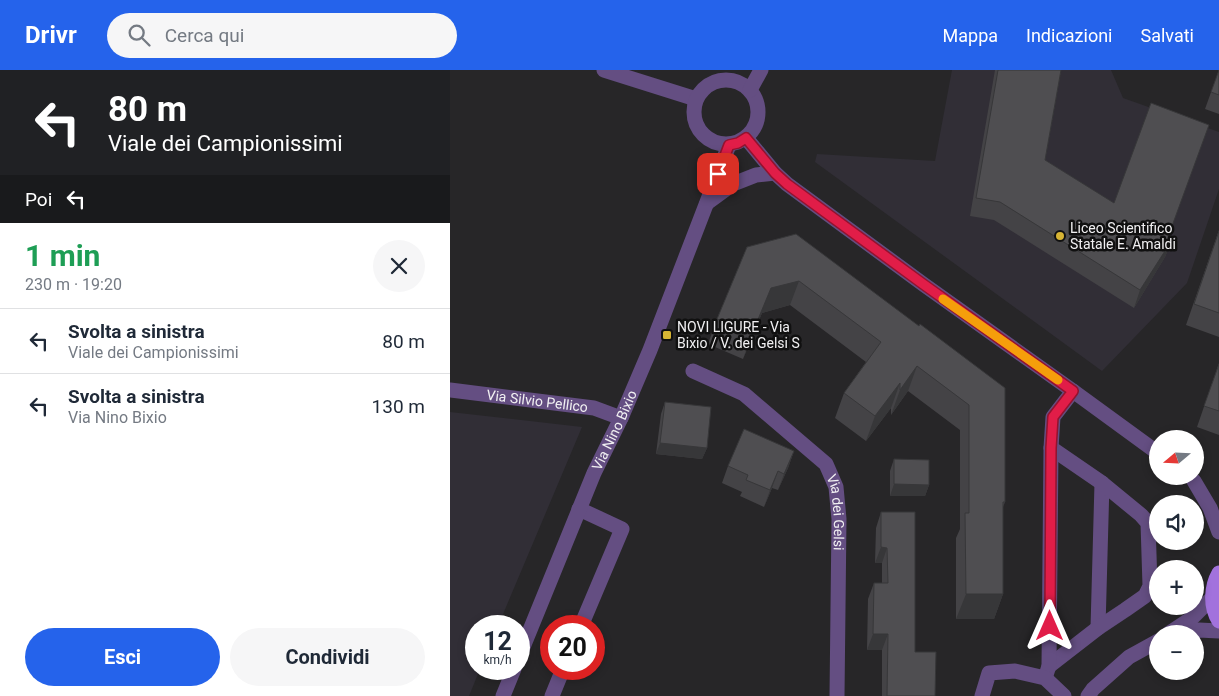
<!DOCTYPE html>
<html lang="it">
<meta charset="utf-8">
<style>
:root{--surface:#fff;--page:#f6f6f7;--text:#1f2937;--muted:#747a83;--line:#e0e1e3;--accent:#2563eb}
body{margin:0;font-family:Roboto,sans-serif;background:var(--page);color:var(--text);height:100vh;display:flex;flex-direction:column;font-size:19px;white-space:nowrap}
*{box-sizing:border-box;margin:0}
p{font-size:16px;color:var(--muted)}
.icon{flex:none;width:28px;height:28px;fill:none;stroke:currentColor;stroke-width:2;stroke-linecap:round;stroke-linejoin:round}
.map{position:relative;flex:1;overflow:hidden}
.drawer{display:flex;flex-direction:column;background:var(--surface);width:450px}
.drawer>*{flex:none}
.top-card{background:#202124;color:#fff;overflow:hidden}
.needle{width:32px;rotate:251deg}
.controls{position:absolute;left:699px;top:360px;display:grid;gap:10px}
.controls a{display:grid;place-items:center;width:55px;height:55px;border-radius:50%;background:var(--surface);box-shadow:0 2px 8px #0003;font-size:25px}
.speed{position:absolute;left:15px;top:545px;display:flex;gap:10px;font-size:25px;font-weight:700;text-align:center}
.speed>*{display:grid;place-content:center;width:65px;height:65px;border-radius:50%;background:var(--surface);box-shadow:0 2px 8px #0003;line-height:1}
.speed small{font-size:12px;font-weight:400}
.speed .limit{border:8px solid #d22;background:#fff;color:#111}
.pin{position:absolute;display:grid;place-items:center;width:42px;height:42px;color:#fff;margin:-21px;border-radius:10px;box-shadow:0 2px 8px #0006}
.me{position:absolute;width:55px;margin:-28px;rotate:0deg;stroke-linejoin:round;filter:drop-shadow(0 0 4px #0008)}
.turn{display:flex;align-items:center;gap:18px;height:105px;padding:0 25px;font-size:22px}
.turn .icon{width:65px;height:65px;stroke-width:2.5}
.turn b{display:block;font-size:35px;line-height:42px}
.then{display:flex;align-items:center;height:48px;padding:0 25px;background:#0003;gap:10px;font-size:19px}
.round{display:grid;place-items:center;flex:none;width:52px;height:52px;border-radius:26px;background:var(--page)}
.head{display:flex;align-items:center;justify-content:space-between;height:85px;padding:0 25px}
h1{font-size:30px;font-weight:700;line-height:38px;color:#1e9e55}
.action{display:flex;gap:10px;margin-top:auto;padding:10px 25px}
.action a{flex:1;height:58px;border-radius:30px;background:var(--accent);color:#fff;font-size:20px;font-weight:700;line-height:58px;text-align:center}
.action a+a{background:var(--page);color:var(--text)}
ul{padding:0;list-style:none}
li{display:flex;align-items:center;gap:15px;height:65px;padding:0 25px;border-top:1px solid var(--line)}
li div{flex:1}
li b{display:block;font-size:19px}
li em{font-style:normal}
header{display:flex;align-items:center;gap:30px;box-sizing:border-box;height:70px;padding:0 25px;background:var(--accent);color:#fff}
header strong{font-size:24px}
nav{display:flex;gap:28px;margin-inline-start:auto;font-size:18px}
.search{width:350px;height:45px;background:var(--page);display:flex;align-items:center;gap:12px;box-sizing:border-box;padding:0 18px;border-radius:28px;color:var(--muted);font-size:19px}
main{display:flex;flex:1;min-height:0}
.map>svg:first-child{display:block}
</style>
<header>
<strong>Drivr</strong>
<div class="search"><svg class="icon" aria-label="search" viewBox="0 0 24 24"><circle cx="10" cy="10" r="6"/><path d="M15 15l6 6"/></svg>Cerca qui</div>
<nav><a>Mappa</a><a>Indicazioni</a><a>Salvati</a></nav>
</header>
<main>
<section class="drawer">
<div class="top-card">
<div class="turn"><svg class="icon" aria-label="left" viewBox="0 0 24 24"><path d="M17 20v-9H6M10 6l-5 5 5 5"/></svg><div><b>80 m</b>Viale dei Campionissimi</div></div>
<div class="then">Poi<svg class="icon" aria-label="left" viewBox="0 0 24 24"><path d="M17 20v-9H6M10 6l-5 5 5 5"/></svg></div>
</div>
<div class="head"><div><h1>1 min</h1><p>230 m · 19:20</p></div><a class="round"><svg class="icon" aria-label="close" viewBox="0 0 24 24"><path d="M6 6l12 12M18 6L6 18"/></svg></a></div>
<ul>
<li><svg class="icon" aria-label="left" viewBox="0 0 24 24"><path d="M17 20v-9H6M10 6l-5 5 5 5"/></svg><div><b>Svolta a sinistra</b><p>Viale dei Campionissimi</p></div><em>80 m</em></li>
<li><svg class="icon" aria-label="left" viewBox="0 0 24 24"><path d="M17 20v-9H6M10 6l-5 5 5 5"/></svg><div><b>Svolta a sinistra</b><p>Via Nino Bixio</p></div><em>130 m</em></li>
</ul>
<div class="action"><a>Esci</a><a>Condividi</a></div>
</section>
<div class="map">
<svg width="769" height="626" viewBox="0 0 769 626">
<rect width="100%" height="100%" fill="#272628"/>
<path fill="#312e36" d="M502 0H661L673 28 769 62V119L737 213 652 301 365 92 367 84 485 91Z
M0 342 132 357 48 556H26V599H30L19 626H0Z"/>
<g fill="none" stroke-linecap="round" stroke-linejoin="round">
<g stroke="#644e82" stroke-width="15">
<path d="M154 0 246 29"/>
<circle cx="276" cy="42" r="32"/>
<path d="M300 20 311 0"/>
<path d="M296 68 325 103 337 114 473 214 623 321 708 383"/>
<path d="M257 133 283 114 306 105 325 103"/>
<path id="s1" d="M243 301 294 324 376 394 386 417 389 449 387 626"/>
<path id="s2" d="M0 320 144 338 171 348"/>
<path d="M744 411 760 438 769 462"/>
<path d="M129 439 172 459 131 556"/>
<path d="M648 558 652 413"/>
<path d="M718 564 742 548 762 528"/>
<path d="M736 564 749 560 769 561"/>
<path id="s3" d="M69 587 144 403 171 348 200 280 279 75"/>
<path d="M599 596 648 558 675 540 695 526 700 516 698 453 691 445 652 413 601 378"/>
<path d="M595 608 599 596 601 378 603 347 623 321"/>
<path d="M53 626 64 599"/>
<path d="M102 626 113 599"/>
<path d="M532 626 539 603 565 601 595 608 614 626"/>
<path d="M638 626 643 619 679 587 708 571"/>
</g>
<path stroke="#a272dd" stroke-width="15" d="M769 503C761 517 760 537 769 551"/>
</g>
<path fill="#444346" d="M545 0H611L595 90 722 170 715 187 684 238 544 150 520 146Z
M769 0V44L755 39Z
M769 160V267L736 255Z
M297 177 469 256 555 318V432L553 437V524L544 549H506V468L510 459V360L458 321 441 345V338L416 371 385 348 394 323 416 292 340 235 312 243 293 289 258 274 267 249Z
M769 293V365L747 357Z
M215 332 257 378 252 389 206 384 211 344Z
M344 381 338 398 328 420 322 418 314 437 290 426 292 422 272 413 278 396Z
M444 389 479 415 475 426H440V401Z
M431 442 465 582 485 626H432V580H417L418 529 424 513H432V493H425L426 458Z"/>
<path fill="#373739" d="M722 170 715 187 684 238 690 220Z
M349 211 340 235 312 243 293 289 302 264 321 218Z
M467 296 458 321 441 345 450 320Z
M450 313 441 338 416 371 425 346Z
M210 373 257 378 252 389 206 384Z
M344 381 338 398 328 420 334 404Z
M328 401 322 418 314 437 320 420Z
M444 414 479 415 475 426H440Z
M431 477 437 478 432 493H425Z
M516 524H553L544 549H506Z
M423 564H438L432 580H417Z"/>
<path fill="#4f4e51" stroke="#373739" d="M548 0H611L595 90 664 133 701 33 759 55 718 167 722 170 690 220 550 132 526 128Z
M769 0V25L761 22Z
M769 161V243L744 234Z
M346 164 469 256 470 254 555 318V432H553V524H516L515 443H519V335L467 296 450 320V313L425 346 394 323 431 272 349 211 321 218 302 264 267 249 297 177Z
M769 294V341L754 336Z
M215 332 261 337 257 378 210 373Z
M294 359 344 381 334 404 328 401 320 420 296 410 298 405 278 396Z
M444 389 479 390V415L444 414Z
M431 442H465V582H486L485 626H437L438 564H423L424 513H438L437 478 431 477Z"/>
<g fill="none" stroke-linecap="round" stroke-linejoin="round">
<defs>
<path id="route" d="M268 104 279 75 288 73 296 68 325 103 337 114 473 214 623 321 603 347 601 378 600 556"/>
</defs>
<use href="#route" stroke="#92132f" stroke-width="12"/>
<use href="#route" stroke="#e11d48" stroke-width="9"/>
<path stroke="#f59e0b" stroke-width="9" d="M493 229 608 310"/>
</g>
<g fill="#d7b434" stroke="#101010" stroke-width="2">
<circle cx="610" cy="166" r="5"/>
<rect x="212" y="260" width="10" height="10" rx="2.5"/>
</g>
<g text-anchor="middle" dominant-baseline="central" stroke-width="5" stroke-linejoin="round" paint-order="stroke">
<g font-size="14" fill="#f1f0f2" stroke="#101010" text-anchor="start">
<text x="620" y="158">Liceo Scientifico<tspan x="620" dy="16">Statale E. Amaldi</tspan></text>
<text x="227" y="257">NOVI LIGURE - Via<tspan x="227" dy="16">Bixio / V. dei Gelsi S</tspan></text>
</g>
<g font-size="14" fill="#f1f0f2" stroke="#101010">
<text stroke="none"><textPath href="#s2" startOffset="88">Via Silvio Pellico</textPath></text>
<text stroke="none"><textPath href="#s3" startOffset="246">Via Nino Bixio</textPath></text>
<text stroke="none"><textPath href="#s1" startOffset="214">Via dei Gelsi</textPath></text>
</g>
</g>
</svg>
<div class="controls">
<a><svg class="needle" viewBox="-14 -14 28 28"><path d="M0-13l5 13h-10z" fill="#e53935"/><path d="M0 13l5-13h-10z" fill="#747a83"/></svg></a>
<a><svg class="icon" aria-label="sound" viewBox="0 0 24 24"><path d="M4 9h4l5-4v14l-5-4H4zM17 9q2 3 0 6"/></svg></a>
<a>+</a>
<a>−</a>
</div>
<div class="speed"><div>12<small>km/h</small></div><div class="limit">20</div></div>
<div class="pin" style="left:268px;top:104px;background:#d93025"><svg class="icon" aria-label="arrive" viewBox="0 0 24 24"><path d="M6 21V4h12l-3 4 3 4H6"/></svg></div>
<svg class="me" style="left:600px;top:556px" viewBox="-20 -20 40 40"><path d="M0-17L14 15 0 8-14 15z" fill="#e11d48" stroke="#fff" stroke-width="4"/></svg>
</div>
</main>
